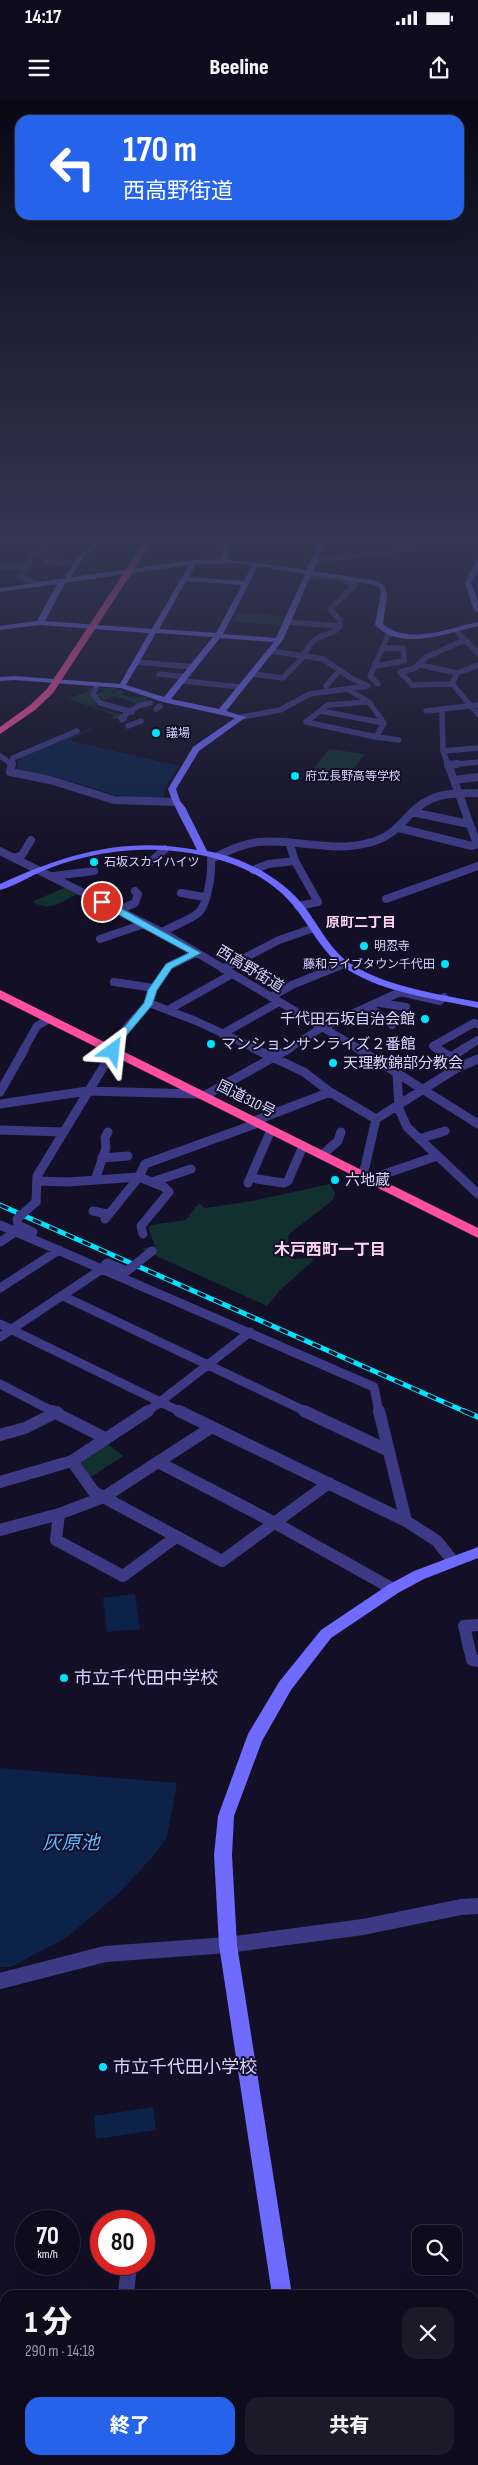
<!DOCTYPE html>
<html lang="ja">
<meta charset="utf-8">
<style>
:root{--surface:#0e0b1c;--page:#1c1929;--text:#f1f3f6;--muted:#9b9ba3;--line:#2e2b3b;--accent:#2563eb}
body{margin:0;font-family:"Sofia Sans Condensed","Noto Sans JP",sans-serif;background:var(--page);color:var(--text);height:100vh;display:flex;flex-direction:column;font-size:19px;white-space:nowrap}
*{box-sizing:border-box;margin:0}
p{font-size:16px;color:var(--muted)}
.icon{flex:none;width:28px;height:28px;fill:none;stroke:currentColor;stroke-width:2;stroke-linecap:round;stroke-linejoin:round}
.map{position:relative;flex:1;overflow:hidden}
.sheet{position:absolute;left:0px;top:2190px;width:479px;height:175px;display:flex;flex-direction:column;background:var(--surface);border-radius:15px 15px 0 0;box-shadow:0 5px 20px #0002,0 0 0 1px var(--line)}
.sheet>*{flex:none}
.banner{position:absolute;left:15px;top:15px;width:449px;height:105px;border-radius:15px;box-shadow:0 5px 20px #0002,0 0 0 1px var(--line);background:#2563eb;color:#fff;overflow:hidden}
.controls{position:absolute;left:412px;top:2125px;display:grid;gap:10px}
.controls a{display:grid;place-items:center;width:50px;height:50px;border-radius:10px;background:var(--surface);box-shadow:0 5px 20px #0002,0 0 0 1px var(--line);font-size:25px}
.speed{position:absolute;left:15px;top:2110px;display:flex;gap:10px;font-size:25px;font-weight:700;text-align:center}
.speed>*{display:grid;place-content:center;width:65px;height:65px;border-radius:50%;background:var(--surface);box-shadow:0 5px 20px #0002,0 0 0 1px var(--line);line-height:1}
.speed small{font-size:12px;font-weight:400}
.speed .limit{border:8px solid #d22;background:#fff;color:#111}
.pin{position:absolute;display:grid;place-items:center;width:42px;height:42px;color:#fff;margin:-21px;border:2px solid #fff;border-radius:50%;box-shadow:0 1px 5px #0007}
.me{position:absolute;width:55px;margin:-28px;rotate:30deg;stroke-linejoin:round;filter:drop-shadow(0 0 4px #0008)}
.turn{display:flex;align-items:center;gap:18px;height:105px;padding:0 25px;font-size:22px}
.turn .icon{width:65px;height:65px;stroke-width:2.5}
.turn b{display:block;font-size:35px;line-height:42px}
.round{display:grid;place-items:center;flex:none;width:52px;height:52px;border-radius:15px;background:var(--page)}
.overview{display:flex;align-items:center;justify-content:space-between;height:85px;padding:0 25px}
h1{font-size:30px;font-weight:800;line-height:38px}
.primary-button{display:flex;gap:10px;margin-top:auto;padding:10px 25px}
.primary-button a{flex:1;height:58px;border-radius:15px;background:var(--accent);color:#fff;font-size:20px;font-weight:800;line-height:58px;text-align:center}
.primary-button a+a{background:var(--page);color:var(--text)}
.status{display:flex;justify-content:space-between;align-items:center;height:35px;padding:0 25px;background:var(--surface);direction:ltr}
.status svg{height:14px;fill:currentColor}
header{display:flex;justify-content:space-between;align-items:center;height:65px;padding:0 25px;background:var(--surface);font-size:22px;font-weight:800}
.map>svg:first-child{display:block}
</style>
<div class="status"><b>14:17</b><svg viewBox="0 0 49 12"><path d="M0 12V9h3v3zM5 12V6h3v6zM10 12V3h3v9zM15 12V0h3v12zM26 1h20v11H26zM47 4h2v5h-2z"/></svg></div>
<header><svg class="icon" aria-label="menu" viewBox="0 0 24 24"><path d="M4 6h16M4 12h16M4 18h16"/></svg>Beeline<svg class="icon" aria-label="share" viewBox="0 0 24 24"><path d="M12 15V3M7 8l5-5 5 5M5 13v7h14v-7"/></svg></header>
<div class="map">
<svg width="478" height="2365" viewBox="0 0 478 2365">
<rect width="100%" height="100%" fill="#130f26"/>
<path fill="#12302f" d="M238 513 288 516 284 525 233 522Z
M87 588H93L91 594 97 605 95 607 123 615 117 619 111 617 115 615 69 599 88 591Z
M100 588H118L111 592 116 594 114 591 120 589 125 592 122 594 130 597 141 596 130 598 147 597 146 600 148 601 140 605 115 596 105 600 96 594 104 591Z
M329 649 365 654 350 673 314 668Z
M66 787 78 794C60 801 55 812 34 803V801Z
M330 1084 335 1093 333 1100 289 1134 288 1143 290 1145 294 1159 312 1158 313 1161 281 1189 267 1206 141 1149 155 1146 148 1127 151 1125 186 1120 199 1103 205 1108 252 1101Z
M106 1343 123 1356 91 1377 82 1365 81 1359Z"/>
<path fill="#0c2248" d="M91 628 94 629 67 640 179 666 165 687 163 700 116 695 51 676 19 670 17 664 22 656Z
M135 1494 140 1529 107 1532 103 1498Z
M0 1668 177 1683 167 1738 154 1755 118 1794 67 1837 11 1867H0Z
M153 2007 156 2030 96 2039 94 2016Z"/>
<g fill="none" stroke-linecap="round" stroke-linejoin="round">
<path stroke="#3d3a85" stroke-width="5.5" d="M190 442 226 448
M300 442 321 444
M22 443 53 446 75 442
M314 461 405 449 432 442
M46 462 77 463
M0 468 27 466
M39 484 20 477 31 462 30 457 49 446V442
M286 522 340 526
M458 533 478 553
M303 555C307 550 311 542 316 539 326 532 340 535 340 520L330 509 355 485 338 478 307 476
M136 562 194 567
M420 565 457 573
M478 565 457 573 452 584 478 614
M375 566 404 561 403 548H382
M159 574 186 577
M252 574 283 578 304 556
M183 581 241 587
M378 584 370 576 388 535 391 534
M452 584 412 585 400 572 415 568 426 557 465 540
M326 586 340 570
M96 587 93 594 100 603 132 612
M349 590 369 602 384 623
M369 602 328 605 306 622 376 637 384 623
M156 609 160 606
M321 611 384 623
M426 611 442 609
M242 617 280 610 310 594 368 586 351 578 323 559 270 551
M122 620 124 619 121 618 138 606 150 603
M128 626 141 621
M376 637 399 640
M443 651 478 648
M0 656 10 663
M11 665 13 658 77 631
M448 665 478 662
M448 665 443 651 442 609 478 605"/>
<path stroke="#3d3a85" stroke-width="8" d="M12 664 10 672 50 680 114 700 176 702
M448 664 477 744
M448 665 457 664
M454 680 478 677
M412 712 469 724
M399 728 472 746 478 744
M290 745 295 761 318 802 298 806
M0 751 162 832 359 949
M14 758 22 755 31 740
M148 764 165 749
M253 770 268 764 295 761
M53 776 94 771
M181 793 204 797
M386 799 478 766
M119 810 135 803 138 794 135 791
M162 832C173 826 187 821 197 814 208 806 212 772 211 759 226 752 241 744 258 742 294 738 331 753 368 743 402 735 404 712 429 700 444 692 462 694 478 693
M100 839 144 824
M223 869 279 840 314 828
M114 882 154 888
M271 897 292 885 344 864
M149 903 196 921 256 949
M380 903 406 907
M370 907 392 925
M168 910 232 874
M222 934 279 902
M24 949 37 926 49 919
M112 949 127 927 149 903 153 890 169 866 196 853
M288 949 321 928 400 892 440 901 444 897
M438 949 433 946 474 923 478 924
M463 949 478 940"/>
<path stroke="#3d3a85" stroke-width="9" d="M253 948 304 972 330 992 376 1019
M357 948 478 1024
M436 948 463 965
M112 950 113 948
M451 957 465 948
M397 972 399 1009 407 1027 478 1094
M0 992 25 948
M204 996 290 948
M0 1004 87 991 199 994
M254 1021 330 992
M0 1030 63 1032
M419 1039 445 1031
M322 1055 338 1041 341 1032
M102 1058 128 1056
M361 1075 365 1067 376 1019 457 968 478 959
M257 1079 284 1083 288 1081 303 1046
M370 1079 437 1056
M95 1080 106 1048 105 1038 108 1032
M37 1081 68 1082 139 1077 164 1087 169 1092 141 1126 143 1134
M152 1082 191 1069
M248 1083 271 1030
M36 1102 37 1076 113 951
M93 1111 107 1114
M105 1119 139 1077 145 1064 258 1023
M0 1125 374 1287 379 1312
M0 1142 17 1131
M0 1188 59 1150
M63 1196 307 1312
M0 1224 181 1312
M0 1237 102 1169
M0 1284 54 1312
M147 1312 250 1232"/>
<path stroke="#3d3a85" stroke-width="12" d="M52 1311 105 1338
M179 1311 406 1421 437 1441 452 1460
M304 1311 387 1350
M379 1311 406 1421
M0 1335 25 1328 57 1312
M72 1361 94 1392 222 1461 329 1383
M158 1362 275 1423 393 1489
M0 1382 72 1361 148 1311
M59 1414 56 1440 123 1476 176 1437
M0 1430 59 1414 104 1397 212 1327
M478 1525 464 1526 472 1560 478 1561"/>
<path stroke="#3d3a85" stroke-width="16" d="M0 1881 105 1854 228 1845 363 1827 461 1807 478 1806
M126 2195 129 2164
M115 2360V2365"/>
<path fill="#6f6bff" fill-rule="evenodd" d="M96 442H104L84 457 71 476 73 477 194 460 221 459 223 448 227 442H233L229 448 227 459 306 470 319 442H325L313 471 377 481 384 485 387 493 383 524C408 546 449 528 478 522V526C448 533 400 552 375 525L381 493 379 487 375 485 311 475 283 540 226 611 246 617 199 651 176 689 180 701 185 707 207 751C245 758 284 779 307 810 319 827 329 846 344 859 377 885 437 894 478 902V908C436 899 385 893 348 870 322 855 311 826 292 804 253 758 179 745 122 751 95 754 69 760 45 770 30 776 15 786 0 790V784C65 754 125 736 197 750 188 730 174 708 168 689L193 647 235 618 163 602 121 588 14 580 0 581V577L14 576 120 584 149 533 40 525 0 530V526L37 521 57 484 0 492V488L66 478 65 476 80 455ZM236 463 252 465 244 481 189 477 196 464ZM189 465 152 529 45 521 65 483ZM258 466 305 474 276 538 223 534ZM186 481 242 485 216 533 159 529ZM156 533 213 537 164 597 126 585ZM220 538 274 542 219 609 171 599Z
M478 461V470L471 483 478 501V512L474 510 465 483 475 463Z
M478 1447V1458L424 1479 398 1493 331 1538 291 1590 262 1641 234 1716 232 1755 237 1845 292 2195H272L219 1845 214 1755 218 1716 248 1634 279 1582 321 1530 388 1485 414 1471Z
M478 2239V2261L474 2263V2241Z
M213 2360H245L243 2365H211Z"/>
<path fill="#ff4fa3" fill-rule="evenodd" d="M144 442H152L53 593 35 610 0 634V627L29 606 47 589Z
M0 890 478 1128V1138L0 899Z"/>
<defs>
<path id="rail-far1" d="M0 1105 466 1312"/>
<path id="rail" d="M464 1311 478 1317"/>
</defs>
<use href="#rail-far1" stroke="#00e5ff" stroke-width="5"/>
<use href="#rail" stroke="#00e5ff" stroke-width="5.5"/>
<use href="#rail-far1" stroke="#130f26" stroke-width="3" stroke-dasharray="9" stroke-linecap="butt"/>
<use href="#rail" stroke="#130f26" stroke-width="4" stroke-dasharray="11" stroke-linecap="butt"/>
<path stroke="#3d3a85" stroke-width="9" d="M28 1136 33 1132 18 1125 17 1119 36 1102
M102 1169 107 1163 127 1171 152 1151"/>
</g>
<linearGradient id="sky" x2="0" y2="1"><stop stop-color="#0a0815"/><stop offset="0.57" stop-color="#333752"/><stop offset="1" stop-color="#333752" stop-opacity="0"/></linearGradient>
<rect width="478" height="773" fill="url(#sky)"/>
<path fill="#4fc3f7" stroke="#337fa1" d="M99 800H106L201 853 172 868 157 890 152 905 117 947V953H110L108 947 144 903 148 890 166 864 189 853 99 804Z"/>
<g fill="#00e5ff" stroke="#130f26" stroke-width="2">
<circle cx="156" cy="633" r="5"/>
<circle cx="295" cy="676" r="5"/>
<circle cx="94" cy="762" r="5"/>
<circle cx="364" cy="846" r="5"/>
<circle cx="445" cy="864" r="5"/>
<circle cx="425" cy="919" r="5"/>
<circle cx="211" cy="944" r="5"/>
<circle cx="333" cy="963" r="5"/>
<circle cx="335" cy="1080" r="5"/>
<circle cx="64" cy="1578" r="5"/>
<circle cx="103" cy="1967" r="5"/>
</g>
<g text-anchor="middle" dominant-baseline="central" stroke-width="4" stroke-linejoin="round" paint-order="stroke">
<g font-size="12" fill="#d9d4ff" stroke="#130f26" text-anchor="start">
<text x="166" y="633">議場</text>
<text x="305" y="676">府立長野高等学校</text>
<text x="104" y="762">石坂スカイハイツ</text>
<text x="374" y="846">明忍寺</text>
<text x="435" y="864" text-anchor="end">藤和ライブタウン千代田</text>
</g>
<g font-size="14" font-weight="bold" fill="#ffd6f0" stroke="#130f26">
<text x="361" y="822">原町二丁目</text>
</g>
<g font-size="15" fill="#d9d4ff" stroke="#130f26">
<text transform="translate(250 869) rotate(31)">西高野街道</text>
<text transform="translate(246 999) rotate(27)">国道310号</text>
</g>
<g font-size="15" fill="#d9d4ff" stroke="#130f26" text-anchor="start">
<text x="415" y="919" text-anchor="end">千代田石坂自治会館</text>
<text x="221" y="944">マンションサンライズ２番館</text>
<text x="343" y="963">天理教錦部分教会</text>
<text x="345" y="1080">六地蔵</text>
</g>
<g font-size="16" font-weight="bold" fill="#ffd6f0" stroke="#130f26">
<text x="330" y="1150">木戸西町一丁目</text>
</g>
<g font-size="18" fill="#d9d4ff" stroke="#130f26" text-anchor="start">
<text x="74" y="1578">市立千代田中学校</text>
<text x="113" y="1967">市立千代田小学校</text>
</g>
<g font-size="19" font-style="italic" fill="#62b6ff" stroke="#130f26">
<text x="71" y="1743">灰原池</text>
</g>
</g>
</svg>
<div class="controls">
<a><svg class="icon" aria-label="search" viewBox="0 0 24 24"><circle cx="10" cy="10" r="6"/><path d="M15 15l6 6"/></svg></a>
</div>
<div class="speed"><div>70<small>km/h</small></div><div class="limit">80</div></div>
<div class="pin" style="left:102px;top:802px;background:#d93025"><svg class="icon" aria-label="arrive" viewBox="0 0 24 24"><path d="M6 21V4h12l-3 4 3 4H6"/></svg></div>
<svg class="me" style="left:113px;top:951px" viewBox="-20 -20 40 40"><path d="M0-17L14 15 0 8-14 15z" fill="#4fc3f7" stroke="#fff" stroke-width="4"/></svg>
<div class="banner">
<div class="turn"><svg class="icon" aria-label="left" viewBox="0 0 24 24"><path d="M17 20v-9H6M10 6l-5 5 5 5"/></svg><div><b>170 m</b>西高野街道</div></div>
</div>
<section class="sheet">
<div class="overview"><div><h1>1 分</h1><p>290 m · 14:18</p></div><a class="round"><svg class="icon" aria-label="close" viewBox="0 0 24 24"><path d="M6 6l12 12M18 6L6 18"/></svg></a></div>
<div class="primary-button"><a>終了</a><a>共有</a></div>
</section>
</div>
